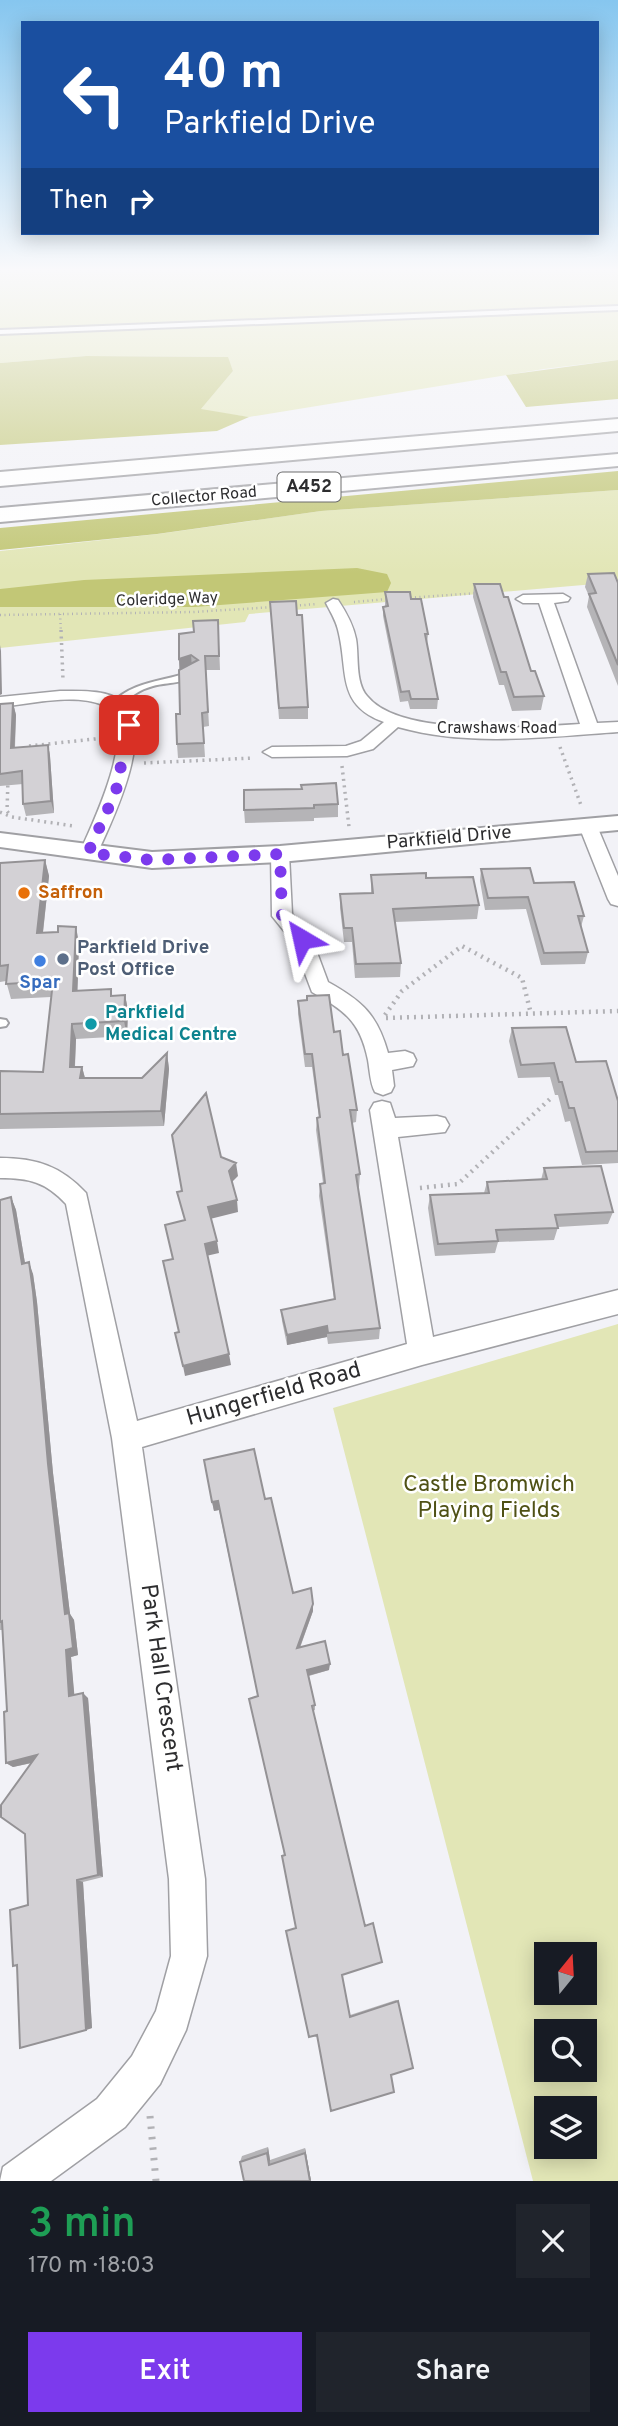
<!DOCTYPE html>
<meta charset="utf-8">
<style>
:root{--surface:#171b24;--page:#20242c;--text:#f1f3f6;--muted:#9ea1a6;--accent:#7c3aed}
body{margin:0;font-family:Overpass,sans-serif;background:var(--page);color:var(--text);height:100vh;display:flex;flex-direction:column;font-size:26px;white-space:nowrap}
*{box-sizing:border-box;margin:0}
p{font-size:23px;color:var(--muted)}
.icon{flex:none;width:38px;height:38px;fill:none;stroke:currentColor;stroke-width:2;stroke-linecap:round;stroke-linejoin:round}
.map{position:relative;height:2181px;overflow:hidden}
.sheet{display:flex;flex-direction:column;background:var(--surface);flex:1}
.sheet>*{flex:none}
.hud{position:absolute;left:21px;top:21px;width:578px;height:214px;border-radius:0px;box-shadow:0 4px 18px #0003;background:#1a4fa0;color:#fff;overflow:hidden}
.needle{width:46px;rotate:18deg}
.fabs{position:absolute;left:534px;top:1942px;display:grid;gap:14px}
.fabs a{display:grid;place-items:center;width:63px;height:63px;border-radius:0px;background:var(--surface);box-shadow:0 4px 18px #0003;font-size:35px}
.pin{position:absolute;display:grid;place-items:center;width:60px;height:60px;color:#fff;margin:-30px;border-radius:14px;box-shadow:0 4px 10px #0006}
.me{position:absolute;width:77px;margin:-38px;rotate:324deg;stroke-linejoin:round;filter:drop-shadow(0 0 5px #0008)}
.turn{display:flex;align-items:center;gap:24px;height:147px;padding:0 28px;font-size:32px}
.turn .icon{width:91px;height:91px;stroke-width:2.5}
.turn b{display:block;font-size:49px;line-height:60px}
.then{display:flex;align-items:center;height:66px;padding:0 28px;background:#0003;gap:14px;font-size:26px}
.round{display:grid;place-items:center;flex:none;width:74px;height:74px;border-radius:0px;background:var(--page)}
.headline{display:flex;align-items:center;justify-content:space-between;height:119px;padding:0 28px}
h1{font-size:42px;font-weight:600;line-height:52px;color:#1e9e55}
.primary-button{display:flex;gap:14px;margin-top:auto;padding:14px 28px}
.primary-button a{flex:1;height:80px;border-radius:0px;background:var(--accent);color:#fff;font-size:28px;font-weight:600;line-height:80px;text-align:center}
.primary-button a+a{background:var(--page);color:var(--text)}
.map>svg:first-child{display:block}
</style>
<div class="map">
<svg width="618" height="2181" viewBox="0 0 618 2181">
<rect width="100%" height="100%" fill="#f2f2f7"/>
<path fill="#e2e6b6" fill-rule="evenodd" d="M0 268H618V360L544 369 249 417 200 410 233 371 227 357 86 356 0 363Z
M618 490V582L249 614 245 622 0 648V551L158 534 321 511Z
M618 1324V2181H533L333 1408ZM546 1955H584V1993H546ZM546 2032H584V2070H546ZM546 2109H584V2147H546Z"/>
<path fill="#c2c776" d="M86 356 228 357 233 371 201 409 249 417 217 431 0 445V363Z
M618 360V399L526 407 506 375Z
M618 471V490L321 511 157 534 0 550V528Z
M357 568 387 574 391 583 387 592 194 607H0V589L84 580Z"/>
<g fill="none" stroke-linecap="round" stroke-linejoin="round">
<defs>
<path id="service" d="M618 306V310L0 334V330Z
M193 671 197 674C185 684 168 682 153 686 140 689 129 698 118 706L111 704C134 680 164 682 193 671Z
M0 1019 6 1020 8 1023 6 1026 0 1027Z"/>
<path id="minor" d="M563 594 570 598 568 601 554 603 597 723 618 722V732C547 737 468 747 398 727L373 749 347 756 272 757 263 752 272 747 346 746 361 741 384 722C337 705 348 673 339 634 337 622 331 613 326 603L333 599 338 600C346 612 353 624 356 639 359 656 355 682 367 696 400 738 531 727 580 724L539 603H523L516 599 523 595Z
M60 691C79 691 107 689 123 702 156 732 112 821 97 854L95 858H81L79 854C91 827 143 721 103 705 73 693 31 704 0 707V697Z
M588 820 597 826 618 876V906L611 904 608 899 579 826Z
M280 848 287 850 289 854 292 914 312 939 328 982C362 1001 377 1014 388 1053L405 1051 413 1054 416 1060 413 1066 392 1070 394 1086 391 1092 383 1095 375 1092C370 1083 370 1071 368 1060 360 1021 345 1011 312 992L293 942 272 916 271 854 273 850Z
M382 1101 390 1103 395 1118 437 1116 445 1118 449 1125 445 1132 398 1137 433 1337 618 1290V1314L422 1365 142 1447 205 1879 207 1956 186 2030 160 2084 125 2127 51 2181H0L3 2167 97 2099 132 2056 156 2011 171 1956 169 1879 112 1438 66 1204C46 1182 29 1178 0 1178V1158C36 1158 61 1166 86 1193L137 1421 407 1344 370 1110 374 1103Z"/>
<path id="tertiary" d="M618 816V830L280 862 152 868 0 847V833L152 852 280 846Z"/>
<path id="trunk" d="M618 454V466L0 522V508Z"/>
<path id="motorway" d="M618 419V431L0 486V472Z"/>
</defs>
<use href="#service" stroke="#a0a0a4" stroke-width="4"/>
<use href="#minor" stroke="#a0a0a4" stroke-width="3"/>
<use href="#tertiary" stroke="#a0a0a4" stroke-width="4"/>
<use href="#trunk" stroke="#a0a0a4" stroke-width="4"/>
<use href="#motorway" stroke="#a0a0a4" stroke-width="4"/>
<path stroke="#b2b2b6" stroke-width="2.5" stroke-dasharray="1 3.5" stroke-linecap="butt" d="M406 598 478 593
M354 602 387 599
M291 606 317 604
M60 614 61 632
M0 615 193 612 275 607"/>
<path stroke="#b2b2b6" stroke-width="3.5" stroke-dasharray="2 4.5" stroke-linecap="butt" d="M61 630 63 680
M29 746 104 738
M560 747 582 808
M144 763 254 758
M342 766 349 827
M8 779 7 811 10 815
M0 812 12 817 74 826"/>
<path stroke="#b2b2b6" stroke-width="4.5" stroke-dasharray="2 5" stroke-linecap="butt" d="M385 1015 402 991 462 946 522 978 531 1014
M386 1018 618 1011
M420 1188 458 1184 550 1099"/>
<path stroke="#b2b2b6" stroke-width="7" stroke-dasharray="2.5 8" stroke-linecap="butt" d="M150 2116 156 2181"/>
<use href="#service" fill="#fff" fill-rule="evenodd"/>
<use href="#minor" fill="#fff" fill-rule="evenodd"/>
<use href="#tertiary" fill="#fff" fill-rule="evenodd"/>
<use href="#trunk" fill="#fff" fill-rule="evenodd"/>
<use href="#motorway" fill="#fff" fill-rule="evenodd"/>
</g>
<path fill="#b5b4b7" d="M588 574 618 583V686L587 607 589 596 585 587Z
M474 584 504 597 531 671 544 696 541 710 512 711 504 685H499L473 597Z
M385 592 411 599 428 634 427 644 438 699 437 709H410L408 701 400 702 383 616V607L385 606Z
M270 602 308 707V719H279Z
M218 620 220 670H206L209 726 203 727 205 757 178 758 177 744 180 714 179 659 194 632Z
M0 703V704L13 703 16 715 15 748 48 745 50 756 54 813 26 816 23 804V784L0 786Z
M338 804V817L314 818V821L245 823 244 810Z
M45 860 49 876 43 933 79 943 77 991 113 995H125L128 1010 127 1036 76 1039 75 1067H82L85 1078H142L167 1053 169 1069 164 1126 0 1129V1071L43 1072 51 997 11 999 6 981 0 982V863Z
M481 869 534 883 584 916 581 927 588 952 585 964 541 965 526 909 485 910 480 881Z
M371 875 426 878 479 905 477 919 395 922 401 963 400 977 355 978 352 942H344L340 908V894L371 893Z
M298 1001 334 1032 343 1055 357 1110 356 1122 352 1123 360 1174 359 1187H358L380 1328 379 1339 328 1344 327 1337 287 1345 282 1321 281 1310 334 1299 319 1196 320 1184 323 1183 316 1130 317 1118H319L312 1067H305L298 1014Z
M512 1028 576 1062 618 1101V1163L582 1165 570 1121 565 1122 558 1095H555L550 1077 518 1078 509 1041Z
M544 1168 613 1212 608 1224 558 1227 554 1240 498 1242 495 1253 435 1256 428 1208 430 1195 484 1193 487 1182 541 1180Z
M11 1197 16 1210 25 1263 33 1274 37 1302 53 1473 70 1614 74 1620 78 1655 71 1657 74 1695 88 1698 103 1877 83 1882 92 2028 86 2030 17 1966H13L28 1905 32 1763 13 1767 6 1763 7 1711 2 1630H0V1200Z
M204 1460 265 1499 293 1593 313 1604V1611L300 1648 329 1670 309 1676 315 1705V1710L313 1711 342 1975 350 2015 396 2000 398 2001 317 2035 296 1928 258 1696 219 1510 214 1511Z
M268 2147 270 2160 305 2148 311 2181H244L240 2162 242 2156Z"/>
<path fill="#949295" d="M0 645 1 651 2 694 0 695Z
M191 655 192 668 180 672 179 659Z
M13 703 16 715 14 760 11 748Z
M48 745 50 756 54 813 51 801Z
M45 860 49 876 41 949 37 933Z
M76 927 79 943 77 1007 73 991Z
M125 995 128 1010 127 1036 124 1021Z
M72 1024 76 1039 74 1082 70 1067Z
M167 1053 169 1069 164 1126 161 1111Z
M82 1067 86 1082 80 1078Z
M236 1163 238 1176 230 1184 229 1171Z
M11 1197 16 1210 27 1275 22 1264Z
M237 1200 238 1212 210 1219 208 1207Z
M217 1241 219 1253 206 1256 205 1244Z
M29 1262 33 1274 37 1302 53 1473 70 1614 74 1620 78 1655 71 1657 75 1702 69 1696 66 1650 65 1614 48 1464Z
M327 1326V1337L287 1345V1335Z
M229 1354 231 1365 185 1376 183 1366Z
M218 1501 219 1510 214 1511 212 1502Z
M313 1604V1611L297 1655V1648Z
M330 1664 329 1670 307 1676V1670Z
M83 1693 88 1698 103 1877 98 1875Z
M37 1755 44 1760 13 1767 6 1763Z
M77 1880 83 1882 92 2028 86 2030Z
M268 2147 270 2160 269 2165 267 2153Z
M305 2148 311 2181H310L305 2153Z"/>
<path fill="#d3d1d5" stroke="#949295" stroke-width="2" d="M614 573 618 583V665L589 594 596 593 588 574Z
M474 584H500L504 597H508L531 671H535L544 696 514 697 506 672H501Z
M385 592H410L411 599H421L428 634H425L438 699H411L409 691 401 692 383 607 388 606Z
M296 601 297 615H302L308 707 279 708 270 602Z
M218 620 219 656H205L208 712 202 713 204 743 177 744 176 714H180L179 670 198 660 191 655 179 659V634L194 632 193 621Z
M13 703 11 748 48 745 51 801 23 804 22 771 0 774V704Z
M336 783 338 804 314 805V808L244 810V790L302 789 301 785Z
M45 860 37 933 58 932V926L76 927 73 991 111 989V996L125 995 124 1021 72 1024 70 1067H82L80 1078H142L167 1053 161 1111 0 1114V1071L43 1072 53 981 6 984 8 965 0 966V863Z
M530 868 534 883 574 882 584 916H578L588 952 544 953 528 897 488 898 481 869Z
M426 873V878L473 877 479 905 393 909 401 963 356 964 352 928H344L340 894 373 893 371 875Z
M329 995 334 1032 340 1031 343 1055 348 1054 357 1110H350L360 1174 356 1175 380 1328 328 1333 327 1326 287 1335 281 1310 335 1299 320 1184 325 1183 317 1118 320 1117 312 1054H305L298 1001 307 1000V996Z
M566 1027 576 1062 606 1061 618 1101V1151L586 1152 574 1108H569L562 1082H559L554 1063 521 1065 512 1028Z
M206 1093 221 1157 236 1163 229 1171 237 1200 208 1207 217 1241 205 1244 229 1354 183 1366 175 1333 179 1332 163 1261 173 1259 165 1225 185 1220 177 1192 182 1191 172 1135Z
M601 1166 613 1212 555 1215 558 1228 496 1230 498 1241 438 1244 430 1195 489 1193 487 1182 547 1179 544 1168Z
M11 1197 22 1264 29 1262 33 1291 48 1464 65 1614 69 1613 73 1648 66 1650 69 1696 83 1693 98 1875 77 1880 86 2030 20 2048 17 1965 13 1966 10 1910 28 1905 25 1834 1 1817V1805L37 1755 6 1763 4 1712 7 1711 2 1621 0 1622V1200Z
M254 1449 265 1499 271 1498 293 1593 311 1588 313 1604 297 1648 325 1641 330 1664 307 1670 315 1705 312 1706 365 1926 373 1923 382 1962 342 1975 350 2017 398 2001 413 2068 391 2075 394 2092 331 2111 317 2035 309 2037 286 1931 296 1928 282 1856 285 1855 249 1699 258 1696 218 1501 212 1502 204 1460Z
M267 2153 269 2165 305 2153 310 2181H244L240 2162Z"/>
<linearGradient id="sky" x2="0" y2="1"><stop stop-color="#86c6ef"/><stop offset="0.47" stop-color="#f9f9fb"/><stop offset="1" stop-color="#f9f9fb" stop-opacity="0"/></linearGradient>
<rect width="618" height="574" fill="url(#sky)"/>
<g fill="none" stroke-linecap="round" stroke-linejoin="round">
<path stroke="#7c3aed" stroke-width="12" stroke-dasharray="0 21.6" d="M129 725 116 791 88 853 152 860 280 854 282 916 302 939"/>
</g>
<circle fill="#e8710a" stroke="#fff" stroke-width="2.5" cx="24" cy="893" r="7"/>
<circle fill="#5c6f8a" stroke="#fff" stroke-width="2.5" cx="63" cy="959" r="7"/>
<circle fill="#3f7fe0" stroke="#fff" stroke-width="2.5" cx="40" cy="961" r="7"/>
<circle fill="#0f9aa8" stroke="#fff" stroke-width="2.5" cx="91" cy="1024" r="7"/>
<g text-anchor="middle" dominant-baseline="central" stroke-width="5" stroke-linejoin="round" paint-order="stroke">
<g font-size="16" fill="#2d2d2f" stroke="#fff">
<text transform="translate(204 497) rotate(-5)">Collector Road</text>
<text transform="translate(167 600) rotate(-2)">Coleridge Way</text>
<text x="497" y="729">Crawshaws Road</text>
</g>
<rect fill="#fff" stroke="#6c6c6d" stroke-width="2" x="277.5" y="472.5" width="63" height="29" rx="5"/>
<g font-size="18" font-weight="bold" fill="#2d2d2f">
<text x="309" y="487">A452</text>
</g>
<g font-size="19" fill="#2d2d2f" stroke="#fff">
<text transform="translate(449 838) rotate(-5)">Parkfield Drive</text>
</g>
<g font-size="19" font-weight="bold" fill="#c56008" stroke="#fff" text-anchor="start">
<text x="38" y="893">Saffron</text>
</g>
<g font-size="19" font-weight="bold" fill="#4e5e75" stroke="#fff" text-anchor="start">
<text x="77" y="948">Parkfield Drive<tspan x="77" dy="22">Post Office</tspan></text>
</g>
<g font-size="19" font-weight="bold" fill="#366cbe" stroke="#fff">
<text x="40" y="983">Spar</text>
</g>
<g font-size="19" font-weight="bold" fill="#0d838f" stroke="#fff" text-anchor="start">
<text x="105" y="1013">Parkfield<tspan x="105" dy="22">Medical Centre</tspan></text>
</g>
<g font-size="23" fill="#2d2d2f" stroke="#fff">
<text transform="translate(274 1395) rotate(-16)">Hungerfield Road</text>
<text transform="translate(160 1678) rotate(82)">Park Hall Crescent</text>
</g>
<g font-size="23" fill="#4f5115" stroke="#fff">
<text x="489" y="1485">Castle Bromwich<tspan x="489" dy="26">Playing Fields</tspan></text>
</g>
</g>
</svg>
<div class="fabs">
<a><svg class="needle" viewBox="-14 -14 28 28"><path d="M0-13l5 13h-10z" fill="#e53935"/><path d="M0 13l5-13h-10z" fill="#9ea1a6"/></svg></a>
<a><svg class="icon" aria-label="search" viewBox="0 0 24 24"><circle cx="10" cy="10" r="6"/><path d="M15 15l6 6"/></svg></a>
<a><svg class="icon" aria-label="layers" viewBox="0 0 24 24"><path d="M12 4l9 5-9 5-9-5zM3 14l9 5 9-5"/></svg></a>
</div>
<div class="pin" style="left:129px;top:725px;background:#d93025"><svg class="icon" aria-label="arrive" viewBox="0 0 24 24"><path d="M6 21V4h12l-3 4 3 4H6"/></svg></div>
<svg class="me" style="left:302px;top:939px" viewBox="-20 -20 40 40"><path d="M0-17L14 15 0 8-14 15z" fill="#7c3aed" stroke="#fff" stroke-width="4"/></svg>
<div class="hud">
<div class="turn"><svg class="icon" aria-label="left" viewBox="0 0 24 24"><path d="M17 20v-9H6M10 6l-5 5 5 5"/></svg><div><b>40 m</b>Parkfield Drive</div></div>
<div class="then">Then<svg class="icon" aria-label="right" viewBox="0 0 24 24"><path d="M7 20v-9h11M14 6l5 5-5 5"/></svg></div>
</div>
</div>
<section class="sheet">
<div class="headline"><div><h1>3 min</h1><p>170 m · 18:03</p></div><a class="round"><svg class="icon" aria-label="close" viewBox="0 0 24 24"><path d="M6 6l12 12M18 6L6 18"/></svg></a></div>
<div class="primary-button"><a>Exit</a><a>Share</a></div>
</section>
